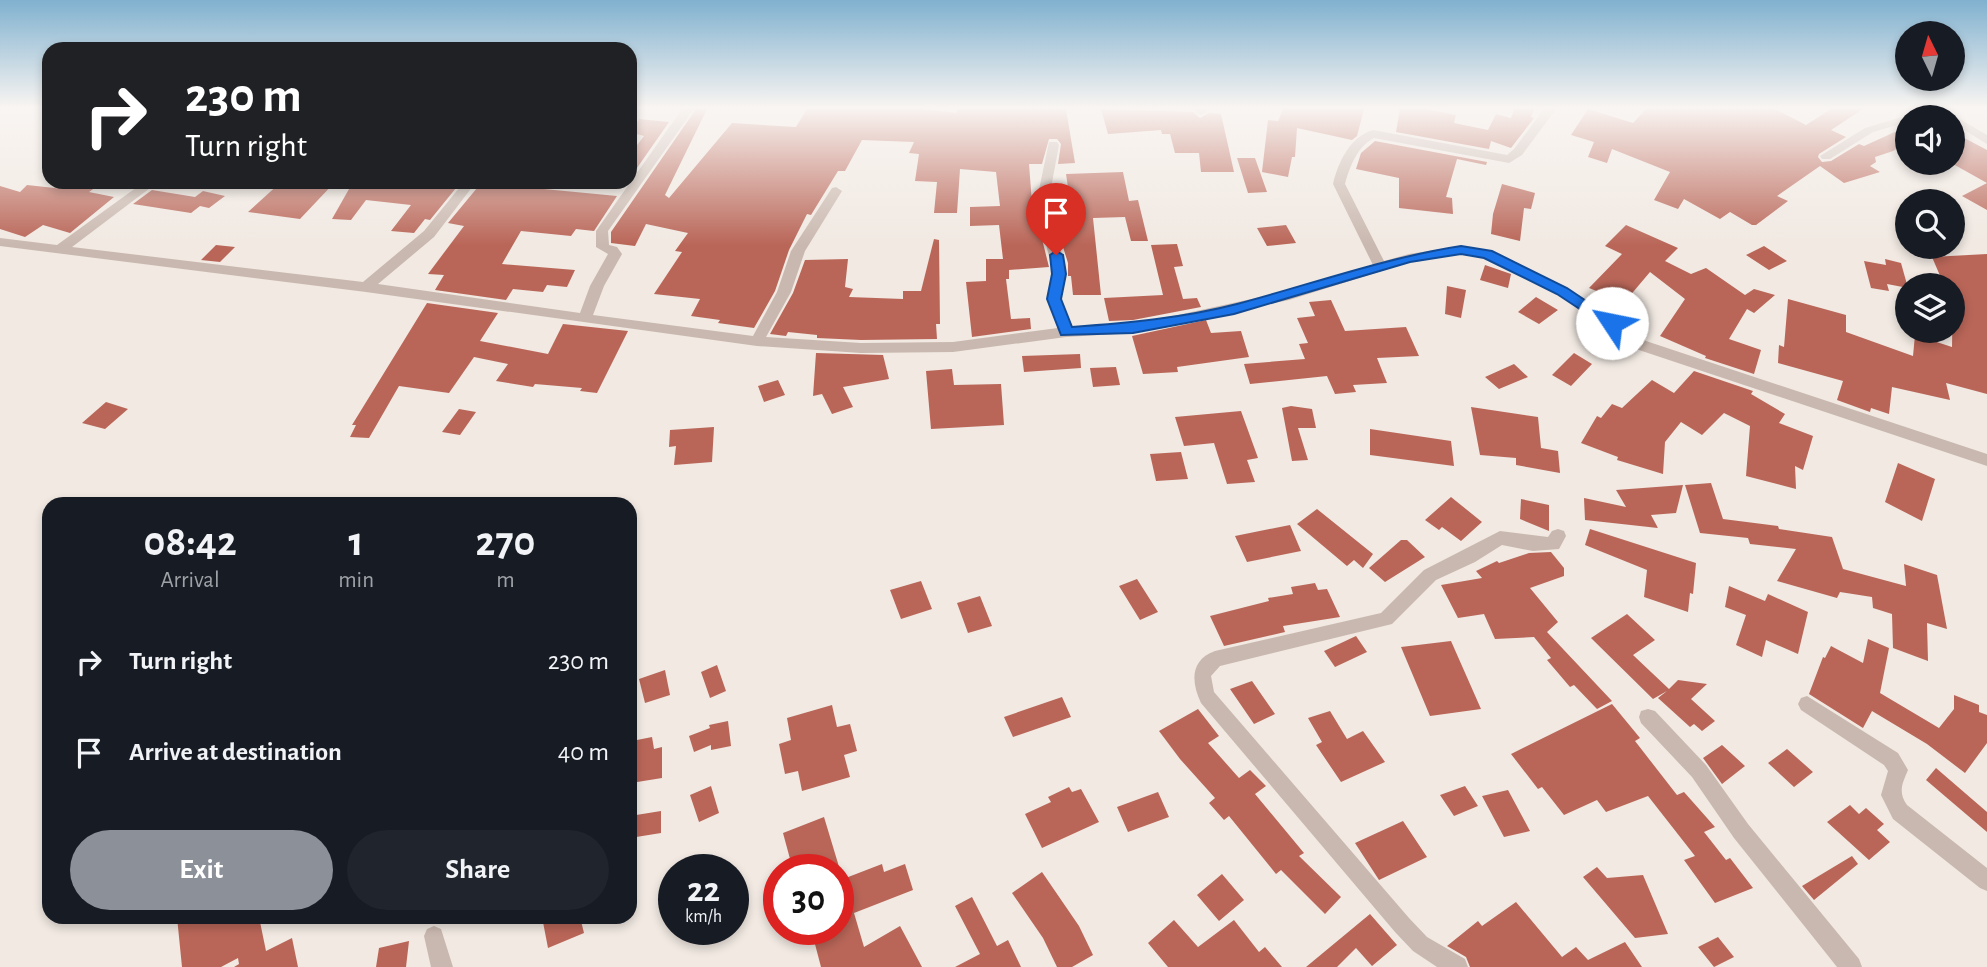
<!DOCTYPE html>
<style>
:root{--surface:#171b24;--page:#20242c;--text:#f1f3f6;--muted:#9ea1a6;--accent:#8c9099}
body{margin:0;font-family:"Alegreya Sans",sans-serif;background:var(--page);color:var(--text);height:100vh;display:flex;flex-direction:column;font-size:26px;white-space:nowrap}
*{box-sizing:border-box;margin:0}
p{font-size:23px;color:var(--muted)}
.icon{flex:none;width:38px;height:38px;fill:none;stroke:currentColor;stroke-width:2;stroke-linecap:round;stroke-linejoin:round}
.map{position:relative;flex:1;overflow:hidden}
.panel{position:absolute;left:42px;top:497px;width:595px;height:427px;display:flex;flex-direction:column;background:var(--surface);border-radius:21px;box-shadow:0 4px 10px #0003}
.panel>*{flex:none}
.hud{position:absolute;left:42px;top:42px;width:595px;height:147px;border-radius:21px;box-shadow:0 4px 10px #0003;background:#202124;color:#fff;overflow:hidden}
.needle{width:46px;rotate:355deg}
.controls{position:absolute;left:1895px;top:21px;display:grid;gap:14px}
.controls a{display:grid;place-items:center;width:70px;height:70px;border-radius:50%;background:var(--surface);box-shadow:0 4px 10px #0003;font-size:35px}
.speed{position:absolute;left:658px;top:854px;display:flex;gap:14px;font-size:35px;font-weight:700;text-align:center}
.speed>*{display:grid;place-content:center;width:91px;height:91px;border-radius:50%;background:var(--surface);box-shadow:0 4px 10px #0003;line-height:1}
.speed small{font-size:18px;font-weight:400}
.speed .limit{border:10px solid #d22;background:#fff;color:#111}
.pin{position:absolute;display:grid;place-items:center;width:60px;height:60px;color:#fff;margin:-72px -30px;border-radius:50% 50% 50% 0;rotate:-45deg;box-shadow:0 0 7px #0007}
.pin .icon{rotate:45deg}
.me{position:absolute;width:77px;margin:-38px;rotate:304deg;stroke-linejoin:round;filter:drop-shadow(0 0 5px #0008)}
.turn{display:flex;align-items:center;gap:24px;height:147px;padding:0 28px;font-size:32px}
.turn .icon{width:91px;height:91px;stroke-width:2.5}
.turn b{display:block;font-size:49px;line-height:60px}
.eta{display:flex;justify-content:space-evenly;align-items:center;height:119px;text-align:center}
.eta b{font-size:42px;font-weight:700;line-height:49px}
.cta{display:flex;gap:14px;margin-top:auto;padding:14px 28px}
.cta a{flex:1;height:80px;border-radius:42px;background:var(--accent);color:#fff;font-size:28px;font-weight:700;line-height:80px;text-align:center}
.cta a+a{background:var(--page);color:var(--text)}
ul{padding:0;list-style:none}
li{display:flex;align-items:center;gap:21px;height:91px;padding:0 28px}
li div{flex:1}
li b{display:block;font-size:26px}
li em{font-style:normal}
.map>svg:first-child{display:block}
</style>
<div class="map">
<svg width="1987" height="967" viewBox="0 0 1987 967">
<rect width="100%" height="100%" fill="#f1e9e2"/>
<path fill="#b96658" d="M696 109H707L665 195 669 198 732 123 796 127 807 109H923L956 113 958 109H1066L1075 163 1058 164 1061 144 1057 139H1049L1042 164H1029L1033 216 1036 215 1049 267 1009 270V279H1006L1011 319 1030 318 1031 329 972 337 966 282 986 281V259H1003L999 225 970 226V207L1000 206 996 172 960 169 957 213H934L937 182 915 181 919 154 909 153 914 142 862 140 845 171H838L811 215 807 214 789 250 775 291 754 328 718 323 720 320 691 316 700 299 654 294 682 252 675 251 688 233 646 224 635 246 611 243V232Z
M1101 109 1193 112 1200 118 1209 113 1221 114 1234 172H1201L1199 153H1175L1170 134H1162L1161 130 1108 134Z
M1283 109H1364L1357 136 1352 140 1297 128 1295 157H1292L1288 177 1262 172 1268 120 1278 121Z
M1400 109H1426L1456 115 1454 123 1488 130 1496 114 1511 118 1514 109H1534L1531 117 1534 118 1511 148 1491 141 1489 149 1396 132Z
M1588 109 1633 123 1646 109H1775L1806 125 1831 109H1863L1831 130 1846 137 1819 154 1818 157 1822 162 1831 161 1859 144 1864 146 1908 126V142L1893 151 1875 157 1876 162 1870 166 1880 172 1844 183 1820 166 1777 196 1788 201 1756 225H1752L1730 212 1720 219 1684 199 1678 209 1654 200 1670 172 1612 149 1607 163 1588 157 1594 142 1571 135Z
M639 119 669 122 630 178V154L644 136 630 132Z
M1953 132 1987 150V210L1962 196 1987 183 1953 164Z
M1375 141 1487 162 1486 165 1457 159 1446 197 1452 198 1453 214 1399 208V178L1356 169 1361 153Z
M1237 158H1255L1267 192 1248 193Z
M1123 172 1129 201 1138 200 1148 241H1131L1125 217 1093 218 1101 295H1073L1071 276H1068V263L1059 234H1075L1066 174Z
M73 182H103L89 192 114 197 70 233 43 225 25 237 0 229V186L20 192 27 185 64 189Z
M281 182H335L300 219 248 212Z
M353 182H402L456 188 430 220 425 219 414 233 391 231 411 205 366 200 351 220 332 219Z
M482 182H549L544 189 617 196 594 231 576 229 571 236 521 231 502 264 575 270 567 287 547 285 543 292 513 289 506 300 435 290 444 275 428 274 464 226 448 223Z
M1502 184 1535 193 1531 209 1524 208 1520 241 1491 234 1493 214Z
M152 190 195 197 203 191 225 196 209 208 200 206 191 213 133 204Z
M1286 225 1296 243 1267 246 1257 228Z
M1626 225 1678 248 1665 261 1691 274 1706 268 1745 295 1754 289 1775 295 1754 313 1747 309 1729 339 1761 350 1754 374 1705 358 1706 356 1660 336 1685 299 1650 272 1617 311 1593 300 1599 292 1589 288 1622 254 1605 246Z
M934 239 939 240 940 324H936L937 339 861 340 817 338V335L788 332 786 336 770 334 793 293 805 260 848 259 845 287 853 289 849 297 903 299V291H921Z
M1177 244 1183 266 1174 267 1183 299 1197 298 1201 307 1133 320 1109 321 1104 298 1163 295 1151 245Z
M216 245 235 247 220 262 201 260Z
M1764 246 1787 261 1769 270 1746 255Z
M1987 254V394L1946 383 1950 400 1892 387 1889 414 1871 408 1870 412 1837 400 1843 381 1778 363 1779 345 1784 347 1788 299 1846 315V332L1913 356 1915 335 1952 347 1953 285H1944L1932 257Z
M1885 259 1901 263 1908 288 1887 284 1889 291 1871 288 1864 261 1886 265Z
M1485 265 1511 274 1508 288 1480 280Z
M1447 286 1466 290 1461 318 1445 314Z
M1536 297 1558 310 1539 324 1518 312Z
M1331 300 1345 331 1406 327 1419 356 1377 358 1387 383 1353 385 1356 392 1335 394 1327 376 1250 384 1244 364 1305 359 1299 344 1308 343 1297 318 1315 316 1309 302Z
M427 303 498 313 480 341 548 354 563 324 628 331 597 393 580 391 582 388 535 384 533 387 496 381 508 364 474 357 449 393 399 386 369 438 350 437 356 425H352Z
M1206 320 1211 333 1241 331 1249 357 1177 367 1178 372 1143 374 1132 336Z
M816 353 883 355 889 379 843 387 853 407 832 414 822 394 813 396Z
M1574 353 1592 364 1571 386 1552 375Z
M1080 354 1081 368 1024 372 1022 356Z
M1514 364 1528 377 1499 389 1485 377Z
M1116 367 1120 385 1093 387 1090 368Z
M952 369 954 385 1001 384 1004 425 931 429 926 371Z
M1694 371 1753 391 1751 394 1785 414 1779 423 1813 436 1803 470 1795 466 1796 489 1746 476 1750 426 1724 413 1702 435 1681 422 1665 442 1663 474 1617 460 1618 457 1581 443 1597 416 1601 418 1612 404 1622 408 1652 380 1674 393Z
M778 380 785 395 764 402 758 386Z
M106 402 128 409 105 429 82 423Z
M1291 406 1312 409 1316 428H1298L1308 460 1292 461 1282 408Z
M1471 407 1538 417 1541 448 1558 451 1560 473 1516 465V458L1480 455Z
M459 409 476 412 460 435 442 432Z
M1241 411 1258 458 1247 460 1255 482 1227 484 1214 443 1184 446 1175 417Z
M714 427 712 462 674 465 676 446 669 447 670 430Z
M1370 429 1451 441 1454 466 1370 455Z
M1181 452 1188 479 1156 481 1150 454Z
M1898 463 1935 479 1922 521 1885 502Z
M1711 483 1723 519 1778 526 1779 529 1832 537 1843 569 1906 586 1904 564 1937 575 1947 629 1927 623 1928 661 1893 648 1892 614 1873 608 1872 597 1840 592 1837 598 1777 581 1796 549 1750 544 1748 538 1700 533 1685 485Z
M1683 485 1676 513 1651 515 1658 528 1585 520 1584 498 1626 507 1616 490Z
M1451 497 1482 522 1461 541 1442 527 1439 530 1425 520Z
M1521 499 1549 505V531L1520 519Z
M1317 509 1373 554 1363 568 1354 560 1347 566 1297 524Z
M1290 525 1301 551 1247 562 1235 536Z
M1590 529 1696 563 1693 594 1690 593 1688 612 1644 597 1647 570 1585 545Z
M1401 540H1407L1425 557 1385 582 1369 568Z
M1551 552 1564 568V576L1530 588 1558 622 1547 632 1612 701 1597 709 1574 685 1570 687 1547 660 1551 658 1534 637 1495 639 1484 614 1458 618 1441 585 1482 578 1476 571 1497 561 1499 563 1529 553Z
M1137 579 1158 612 1140 620 1119 586Z
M921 581 932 609 901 619 890 590Z
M1315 583 1318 590 1327 589 1340 617 1283 626 1285 632 1224 646 1210 616 1269 601 1268 598 1293 594 1291 587Z
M1729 586 1765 601 1768 594 1808 612 1798 654 1766 640 1762 657 1736 645 1746 615 1725 607Z
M980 596 992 626 968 633 957 603Z
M1627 614 1655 640 1633 655 1669 689 1678 680 1707 684 1691 699 1715 721 1702 731 1694 724 1690 727 1658 698 1667 691 1653 699 1591 638Z
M1356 636 1367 652 1335 667 1324 651Z
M1868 639 1889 648 1880 693 1939 728 1954 709V695L1979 705V712L1987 715V743L1965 773 1927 744 1872 711 1863 728 1809 694 1823 657 1825 658 1831 646 1863 663Z
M1451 641 1481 709 1430 716 1401 647Z
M717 665 726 691 710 698 701 672Z
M665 670 670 695 645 703 639 679Z
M1252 681 1275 714 1254 724 1230 689Z
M1062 697 1071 717 1013 737 1004 717Z
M1612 704 1640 738 1635 741 1677 795 1684 792 1715 827 1704 832 1726 860 1730 858 1753 888 1715 903 1684 860 1695 856 1648 796 1606 812 1597 800 1564 815 1542 787 1538 789 1511 754Z
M832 705 837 727 850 724 857 751 844 755 850 777 802 791 798 771 785 774 779 744 791 740 787 718Z
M1198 709 1219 736 1208 743 1239 778 1250 770 1266 786 1255 794 1304 853 1299 856 1341 897 1325 914 1281 870 1276 874 1229 816 1224 820 1209 803 1215 798 1180 759 1159 731Z
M1330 711 1347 739 1363 731 1385 762 1341 782 1316 745 1322 742 1308 718Z
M728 721 731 746 711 750V745L694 752 689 736 710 728 709 725Z
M652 737 654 749 662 747V778L631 783 632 741Z
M1722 745 1745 766 1722 784 1703 758Z
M1787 749 1813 772 1794 787 1768 763Z
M1936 768 1987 812V832L1926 780Z
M711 786 719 813 699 822 690 795Z
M1465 786 1478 806 1454 816 1440 795Z
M1069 787 1072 792 1081 789 1099 822 1042 848 1025 814 1051 802 1048 797Z
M1508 790 1530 831 1504 837 1482 796Z
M1158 792 1169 817 1128 832 1117 807Z
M1850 805 1859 814 1866 808 1884 824 1877 830 1890 842 1869 860 1827 822Z
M661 811V833L630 838V816Z
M824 817 840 870H793L783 833Z
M1403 821 1427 857 1379 880 1355 843Z
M1852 856 1858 864 1814 900 1802 886Z
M882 864 884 872 905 864 913 890 854 913 864 947 900 926 922 967H821L811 929H838V876L842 875 843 879Z
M1597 867 1607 878 1643 875 1668 934 1635 938 1583 877Z
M1042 872 1079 926 1093 955 1072 967H1057L1043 938 1012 893Z
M1222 874 1244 900 1219 921 1197 895Z
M972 897 997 946 1008 940 1021 967H955L980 954 955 906Z
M1516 902 1562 957 1576 947 1588 960 1625 942 1642 967H1470L1466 957 1447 946 1478 921 1482 926Z
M1370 914 1397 945 1372 966 1356 948 1337 967H1306Z
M177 917H259L266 951 292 938 298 967H234L239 964 238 958 221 967H182Z
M542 917H580L584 933 548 948Z
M1174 920 1198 947 1234 920 1259 952 1265 947 1282 967H1168L1148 943Z
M1718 937 1734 957 1714 967 1698 947Z
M409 941 406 967H376L379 948Z"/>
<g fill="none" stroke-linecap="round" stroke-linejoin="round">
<path fill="#c9b8af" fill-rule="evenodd" d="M682 109H694L608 231 609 245 617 247 622 254 604 286 593 315 753 336 777 292 791 251 832 188 836 187 842 191 805 251 791 292 766 337 861 343 953 342 1058 328 1047 298 1052 274 1051 264 1040 221 1037 199 1049 142H1057L1059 145 1049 199 1052 221 1065 264 1066 274 1061 298 1071 327 1133 323 1178 315 1288 291 1373 265 1333 184C1338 162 1350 137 1373 130L1507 155 1514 149 1544 109H1556L1522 155 1509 163 1374 138C1357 147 1350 166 1345 184L1384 261 1409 254 1461 246 1492 251 1605 310 1646 341 1987 454V466L1636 349 1595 316 1557 294 1484 258 1461 254 1410 262 1289 300 1133 333 1066 337 953 352 861 353 757 346 366 292 0 246V238L57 245 144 182H158L72 247 363 282 424 231 464 182H476L434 237 378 284 580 313 590 286 608 254 596 247V231Z
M1194 109H1206L1207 112 1201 115 1197 114Z
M1928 109 1946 110 1924 117H1908V122L1873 132 1830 159H1822L1820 156 1865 128Z
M1953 115 1987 135V144L1953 123V117H1948Z
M1558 529 1564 531 1566 536 1559 549 1533 551 1502 545 1475 562 1436 580 1392 624 1220 666 1211 676 1214 692 1409 918 1427 937 1465 959 1468 967H1437L1413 951 1395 932 1201 703C1191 682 1190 660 1215 651L1381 613 1424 570 1500 531 1548 537 1552 531Z
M1807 696 1898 753 1908 770C1902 784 1898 792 1907 805L1987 868V891L1980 888 1893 819 1881 795 1888 771 1884 765 1801 710 1798 704 1801 698Z
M1648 709 1655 711 1706 765 1748 824 1859 959 1862 967H1837L1734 838 1692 777 1641 723 1639 717 1641 711Z
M434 926 441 929 453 967H431L424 936 427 929Z"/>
</g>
<linearGradient id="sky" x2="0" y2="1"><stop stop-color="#80b1cf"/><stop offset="0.44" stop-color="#f9f5f2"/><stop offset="1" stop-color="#f9f5f2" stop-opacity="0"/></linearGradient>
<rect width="1987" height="245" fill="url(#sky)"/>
<path fill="#1a73e8" stroke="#114b97" stroke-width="2" d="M1461 246 1492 251 1567 288 1619 323 1612 328 1607 327 1557 294 1484 258 1461 254 1410 262 1234 314 1133 333 1061 335 1047 299 1052 274 1050 255 1056 251 1063 255 1066 274 1061 299 1072 327C1127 323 1183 318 1237 304 1312 284 1384 258 1461 246Z"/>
</svg>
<div class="controls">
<a><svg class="needle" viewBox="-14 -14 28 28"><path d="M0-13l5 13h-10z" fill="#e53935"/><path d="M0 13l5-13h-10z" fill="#9ea1a6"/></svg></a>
<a><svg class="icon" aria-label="sound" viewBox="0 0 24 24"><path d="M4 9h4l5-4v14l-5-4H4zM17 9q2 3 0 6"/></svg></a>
<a><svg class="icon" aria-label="search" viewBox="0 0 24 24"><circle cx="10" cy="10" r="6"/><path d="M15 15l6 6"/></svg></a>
<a><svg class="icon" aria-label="layers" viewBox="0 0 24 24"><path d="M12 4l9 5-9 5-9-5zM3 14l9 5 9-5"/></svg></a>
</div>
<div class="speed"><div>22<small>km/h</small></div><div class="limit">30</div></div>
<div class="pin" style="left:1056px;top:255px;background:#d93025"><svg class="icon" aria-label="arrive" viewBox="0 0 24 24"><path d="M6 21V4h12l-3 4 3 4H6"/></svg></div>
<svg class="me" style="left:1612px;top:323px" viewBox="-20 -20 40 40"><circle r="19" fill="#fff"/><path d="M0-13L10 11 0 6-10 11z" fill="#1a73e8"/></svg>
<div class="hud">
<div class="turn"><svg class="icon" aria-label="right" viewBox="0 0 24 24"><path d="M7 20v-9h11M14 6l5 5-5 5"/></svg><div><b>230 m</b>Turn right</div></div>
</div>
<section class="panel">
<div class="eta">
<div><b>08:42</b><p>Arrival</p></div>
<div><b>1</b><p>min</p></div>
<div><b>270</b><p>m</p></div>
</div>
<ul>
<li><svg class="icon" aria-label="right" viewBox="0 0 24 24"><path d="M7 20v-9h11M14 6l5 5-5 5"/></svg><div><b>Turn right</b></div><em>230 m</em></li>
<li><svg class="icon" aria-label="arrive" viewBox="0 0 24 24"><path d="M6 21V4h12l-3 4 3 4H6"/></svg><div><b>Arrive at destination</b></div><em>40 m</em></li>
</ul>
<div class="cta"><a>Exit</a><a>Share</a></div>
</section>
</div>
